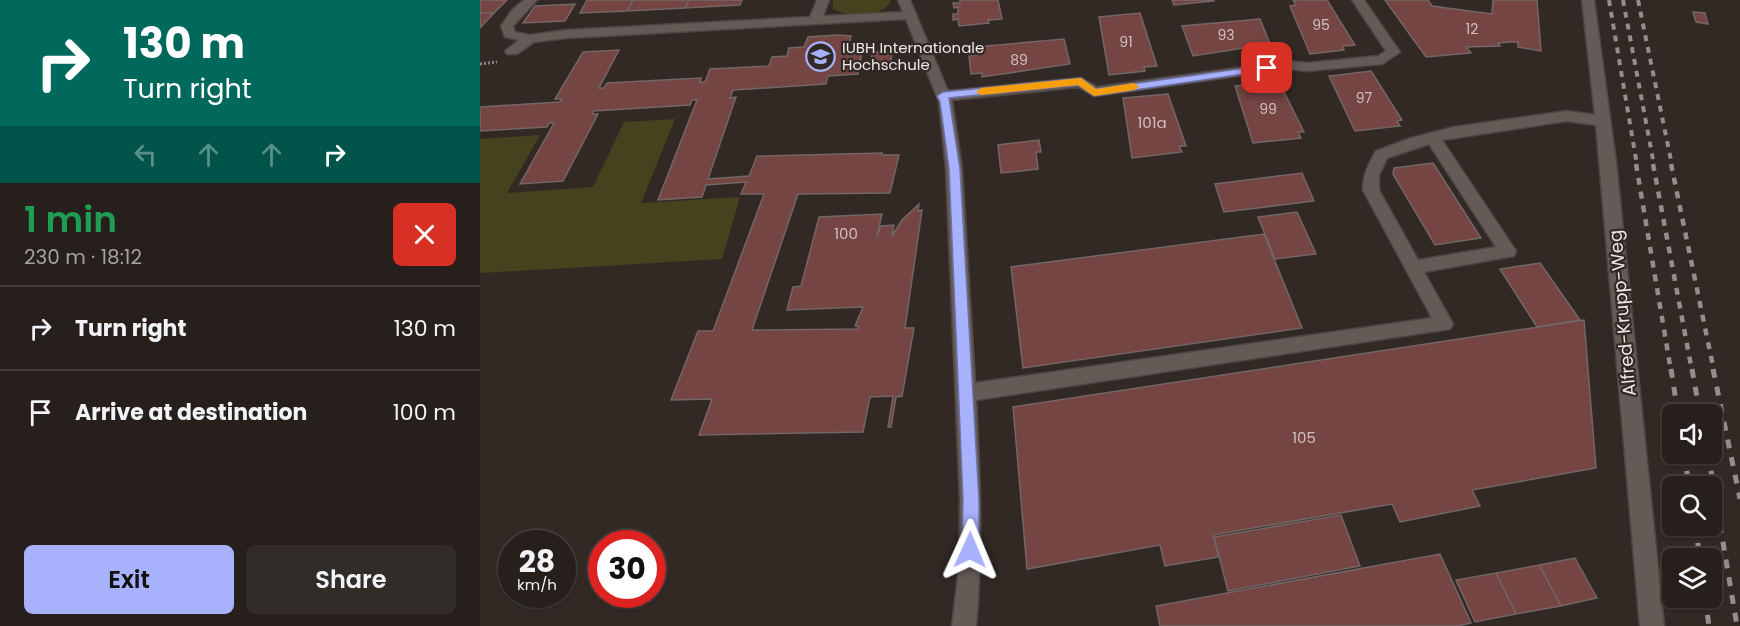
<!DOCTYPE html>
<meta charset="utf-8">
<style>
:root{--surface:#261f1b;--page:#322c28;--text:#f1f3f6;--muted:#a4a2a3;--line:#423d3a;--accent:#a7b1fc}
body{margin:0;font-family:Poppins,sans-serif;background:var(--page);color:var(--text);height:100vh;display:flex;flex-direction:column;font-size:22px;white-space:nowrap}
*{box-sizing:border-box;margin:0}
p{font-size:20px;color:var(--muted)}
.icon{flex:none;width:33px;height:33px;fill:none;stroke:currentColor;stroke-width:2;stroke-linecap:round;stroke-linejoin:round}
.map{position:relative;flex:1;overflow:hidden}
.drawer{display:flex;flex-direction:column;background:var(--surface);width:480px}
.drawer>*{flex:none}
.top-card{background:#00695c;color:#fff;overflow:hidden}
.controls{position:absolute;left:1182px;top:404px;display:grid;gap:12px}
.controls a{display:grid;place-items:center;width:60px;height:60px;border-radius:9px;background:var(--surface);box-shadow:0 2px 4px #0004,0 0 0 2px var(--line);font-size:30px}
.speed{position:absolute;left:18px;top:530px;display:flex;gap:12px;font-size:30px;font-weight:700;text-align:center}
.speed>*{display:grid;place-content:center;width:78px;height:78px;border-radius:50%;background:var(--surface);box-shadow:0 2px 4px #0004,0 0 0 2px var(--line);line-height:1}
.speed small{font-size:15px;font-weight:400}
.speed .limit{border:9px solid #d22;background:#fff;color:#111}
.pin{position:absolute;display:grid;place-items:center;width:51px;height:51px;color:#fff;margin:-26px;border-radius:12px;box-shadow:0 3px 9px #0006}
.me{position:absolute;width:66px;margin:-33px;rotate:1deg;stroke-linejoin:round;filter:drop-shadow(0 0 4px #0008)}
.turn{display:flex;align-items:center;gap:21px;height:126px;padding:0 24px;font-size:27px}
.turn .icon{width:78px;height:78px;stroke-width:2.5}
.turn b{display:block;font-size:42px;line-height:51px}
.lanes{display:flex;align-items:center;height:57px;padding:0 24px;background:#0003;justify-content:center;gap:30px;direction:ltr}
.lanes .off{opacity:.35}
.round{display:grid;place-items:center;flex:none;width:63px;height:63px;border-radius:9px;background:var(--page)}
.headline{display:flex;align-items:center;justify-content:space-between;height:102px;padding:0 24px}
h1{font-size:36px;font-weight:600;line-height:45px;color:#1e9e55}
.action{display:flex;gap:12px;margin-top:auto;padding:12px 24px}
.action a{flex:1;height:69px;border-radius:9px;background:var(--accent);color:#111;font-size:24px;font-weight:600;line-height:69px;text-align:center}
.action a+a{background:var(--page);color:var(--text)}
ul{padding:0;list-style:none}
li{display:flex;align-items:center;gap:18px;height:84px;padding:0 24px;border-top:2px solid var(--line)}
li div{flex:1}
li b{display:block;font-size:22px}
li em{font-style:normal}
main{display:flex;flex:1;min-height:0}
.map>svg:first-child{display:block}
</style>
<main>
<section class="drawer">
<div class="top-card">
<div class="turn"><svg class="icon" aria-label="right" viewBox="0 0 24 24"><path d="M7 20v-9h11M14 6l5 5-5 5"/></svg><div><b>130 m</b>Turn right</div></div>
<div class="lanes"><svg class="icon off" aria-label="left" viewBox="0 0 24 24"><path d="M17 20v-9H6M10 6l-5 5 5 5"/></svg><svg class="icon off" aria-label="ahead" viewBox="0 0 24 24"><path d="M12 20V5M6 11l6-6 6 6"/></svg><svg class="icon off" aria-label="ahead" viewBox="0 0 24 24"><path d="M12 20V5M6 11l6-6 6 6"/></svg><svg class="icon" aria-label="right" viewBox="0 0 24 24"><path d="M7 20v-9h11M14 6l5 5-5 5"/></svg></div>
</div>
<div class="headline"><div><h1>1 min</h1><p>230 m · 18:12</p></div><a class="round" style="background:#d93025;color:#fff"><svg class="icon" aria-label="close" viewBox="0 0 24 24"><path d="M6 6l12 12M18 6L6 18"/></svg></a></div>
<ul>
<li><svg class="icon" aria-label="right" viewBox="0 0 24 24"><path d="M7 20v-9h11M14 6l5 5-5 5"/></svg><div><b>Turn right</b></div><em>130 m</em></li>
<li><svg class="icon" aria-label="arrive" viewBox="0 0 24 24"><path d="M6 21V4h12l-3 4 3 4H6"/></svg><div><b>Arrive at destination</b></div><em>100 m</em></li>
</ul>
<div class="action"><a>Exit</a><a>Share</a></div>
</section>
<div class="map">
<svg width="1260" height="626" viewBox="0 0 1260 626">
<rect width="100%" height="100%" fill="#322924"/>
<path fill="#47421e" d="M353 0H411C407 17 366 17 353 9Z
M195 119 161 203 260 197 242 259 0 273V139L60 135 27 193 113 187 144 122Z"/>
<path fill="#754544" stroke="#736665" stroke-width="1.5" d="M0 0H27L14 13H0Z
M107 0H153L147 11 100 13Z
M153 0H209L205 8 147 11Z
M209 0H262L260 5 205 8Z
M480 0H518L522 19 508 20 509 23 479 26 478 19 473 20V14H478V7L474 8 473 3H480Z
M692 0H733L734 1 694 5Z
M813 0H847L875 45 863 46 864 50 830 54 810 6 816 5Z
M905 0H948L952 6 1012 14 1013 0H1057L1061 51 1038 47V42H1031L1018 43 1020 46 986 47 991 53 946 57Z
M95 4 85 21 43 23 55 6Z
M1213 12 1225 13 1228 24 1216 22Z
M0 13H14L0 28Z
M660 13 677 66 664 67 665 71 629 75 619 17Z
M780 19 790 44 713 56 702 26Z
M357 35 371 36 367 53 382 52 378 74 348 76 346 84 253 90 250 98 256 97 228 179 269 176 277 156 402 153V155H419L410 193 318 194 272 330 378 329V326H375L383 307 307 310 313 287 321 286 339 217 402 214 397 236 401 226 414 225 412 236 422 220 439 204 438 211 442 210 425 328H434L422 396 416 397 411 427H408L413 396 390 397 383 432 219 435 232 399 191 400 218 331H233L284 194H261L266 182 226 185 222 197 178 200 217 100H212L210 105 113 111 112 114H118L83 181 40 184 74 123H69L67 127 0 131V107L80 102 82 99H75L103 52 139 50 119 88H124L127 83 221 78 220 82H225L230 69 289 66 292 57 307 56 309 48 324 47 328 37Z
M584 39 590 64 502 77V73L491 74 489 56 495 55V47Z
M412 51 411 63 390 64 393 52Z
M891 71 922 120 917 121 920 126 875 131 849 76Z
M799 82 824 132H818L821 138 773 143 755 86Z
M688 94 706 146H699L702 152 652 158 643 98Z
M559 140 561 152H556L558 169 521 173 518 145Z
M953 163 1001 238 955 245 913 174 914 168Z
M822 173 834 201 744 212 735 184Z
M817 212 836 254 795 259 778 217Z
M784 234 822 328 543 368 531 267Z
M1060 263 1100 320 1057 327 1020 269Z
M1104 320 1116 468 992 490 1000 506 920 522 912 504 733 535 739 557 685 566 680 545 547 569 533 407Z
M861 515 880 566 748 591 734 537Z
M960 554 991 623 977 626H680L676 606Z
M1095 558 1117 598 1081 606 1059 565Z
M1059 565 1081 606 1036 614 1016 573Z
M1016 573 1036 614 995 622 976 580Z"/>
<g fill="none" stroke-linecap="round" stroke-linejoin="round">
<defs>
<path id="minor" d="M44 0H57L33 26 35 32 50 35 87 30 330 17 337 0H349L343 16 423 12 418 0H430L468 91 601 78 617 87 809 61 827 63 898 56 906 51 872 0H884L920 52 902 64 827 71 809 69 614 96 598 87 472 100 482 169 495 383 952 318 883 190C883 175 888 165 896 151L931 138 974 127 1087 111 1115 115 1102 0H1114L1136 162 1184 626H1160L1116 125 1087 121 962 140 1036 251 1034 256 1028 257 944 272 973 324 970 329 496 400C500 476 503 550 496 626H472L479 568 480 500 466 169 459 102 426 19 87 38 54 42 37 54H27L25 51 39 40 25 37 21 26 32 10ZM949 144 1016 247 938 260 899 190V175L907 158Z"/>
</defs>
<use href="#minor" stroke="#4d4541" stroke-width="3"/>
<path stroke="#8d8581" stroke-width="3" stroke-dasharray="2 2" stroke-linecap="butt" d="M0 64 17 62"/>
<use href="#minor" fill="#655a55" fill-rule="evenodd"/>
<path stroke="#958d89" stroke-width="4" stroke-dasharray="6 6" stroke-linecap="butt" d="M1129 0 1157 165
M1143 0 1174 165
M1158 0 1192 165"/>
<path stroke="#958d89" stroke-width="4.5" stroke-dasharray="7 7" stroke-linecap="butt" d="M1156 164 1191 371
M1173 164 1212 371
M1191 164 1234 371"/>
<path stroke="#958d89" stroke-width="5" stroke-dasharray="9 9" stroke-linecap="butt" d="M1191 369 1198 414
M1212 369 1220 414
M1233 369 1260 499
M1204 453 1209 486
M1228 453 1257 626
M1215 525 1220 558
M1225 597 1229 626"/>
</g>
<path fill="#a7b1fc" stroke="#6d73a4" stroke-width="1.5" d="M787 65 792 68 791 70 614 96 598 85 469 98 480 169 499 500V550L496 556 490 558 485 556 482 550 483 500 469 169 460 102 457 96 463 92 601 78 616 89Z"/>
<path fill="#f59e0b" d="M601 78 616 89 654 83 659 87 654 90 614 96 598 85 501 95 496 92 501 88Z"/>
<defs>
<symbol id="university-ring" viewBox="-11 -11 22 22"><circle r="9.5" fill="#322924" stroke="#a7b1fc" stroke-width="1.5"/><path d="M0-5L7-2L0 1L-7-2ZM-4 1L0 2.5L4 1V4Q0 6-4 4Z" fill="#a7b1fc"/></symbol>
</defs>
<g fill-rule="evenodd">
<use href="#university-ring" x="324" y="40" width="33" height="33"/>
</g>
<g text-anchor="middle" dominant-baseline="central" stroke-width="4.5" stroke-linejoin="round" paint-order="stroke">
<g font-size="14" fill="#d1c0be">
<text x="841" y="25">95</text>
<text x="992" y="29">12</text>
<text x="746" y="35">93</text>
<text x="646" y="42">91</text>
<text x="539" y="60">89</text>
<text x="884" y="98">97</text>
<text x="788" y="109">99</text>
</g>
<g font-size="15" fill="#f0e9e6" stroke="#322924" text-anchor="start">
<text x="362" y="47">IUBH Internationale<tspan x="362" dy="17">Hochschule</tspan></text>
</g>
<g font-size="15" fill="#d1c0be">
<text x="672" y="122">101a</text>
<text x="366" y="233">100</text>
<text x="824" y="437">105</text>
</g>
<g font-size="18" fill="#f0e9e6" stroke="#322924">
<text transform="translate(1142 313) rotate(-95)">Alfred-Krupp-Weg</text>
</g>
</g>
</svg>
<div class="controls">
<a><svg class="icon" aria-label="sound" viewBox="0 0 24 24"><path d="M4 9h4l5-4v14l-5-4H4zM17 9q2 3 0 6"/></svg></a>
<a><svg class="icon" aria-label="search" viewBox="0 0 24 24"><circle cx="10" cy="10" r="6"/><path d="M15 15l6 6"/></svg></a>
<a><svg class="icon" aria-label="layers" viewBox="0 0 24 24"><path d="M12 4l9 5-9 5-9-5zM3 14l9 5 9-5"/></svg></a>
</div>
<div class="speed"><div>28<small>km/h</small></div><div class="limit">30</div></div>
<div class="pin" style="left:787px;top:68px;background:#d93025"><svg class="icon" aria-label="arrive" viewBox="0 0 24 24"><path d="M6 21V4h12l-3 4 3 4H6"/></svg></div>
<svg class="me" style="left:490px;top:550px" viewBox="-20 -20 40 40"><path d="M0-17L14 15 0 8-14 15z" fill="#a7b1fc" stroke="#fff" stroke-width="4"/></svg>
</div>
</main>
